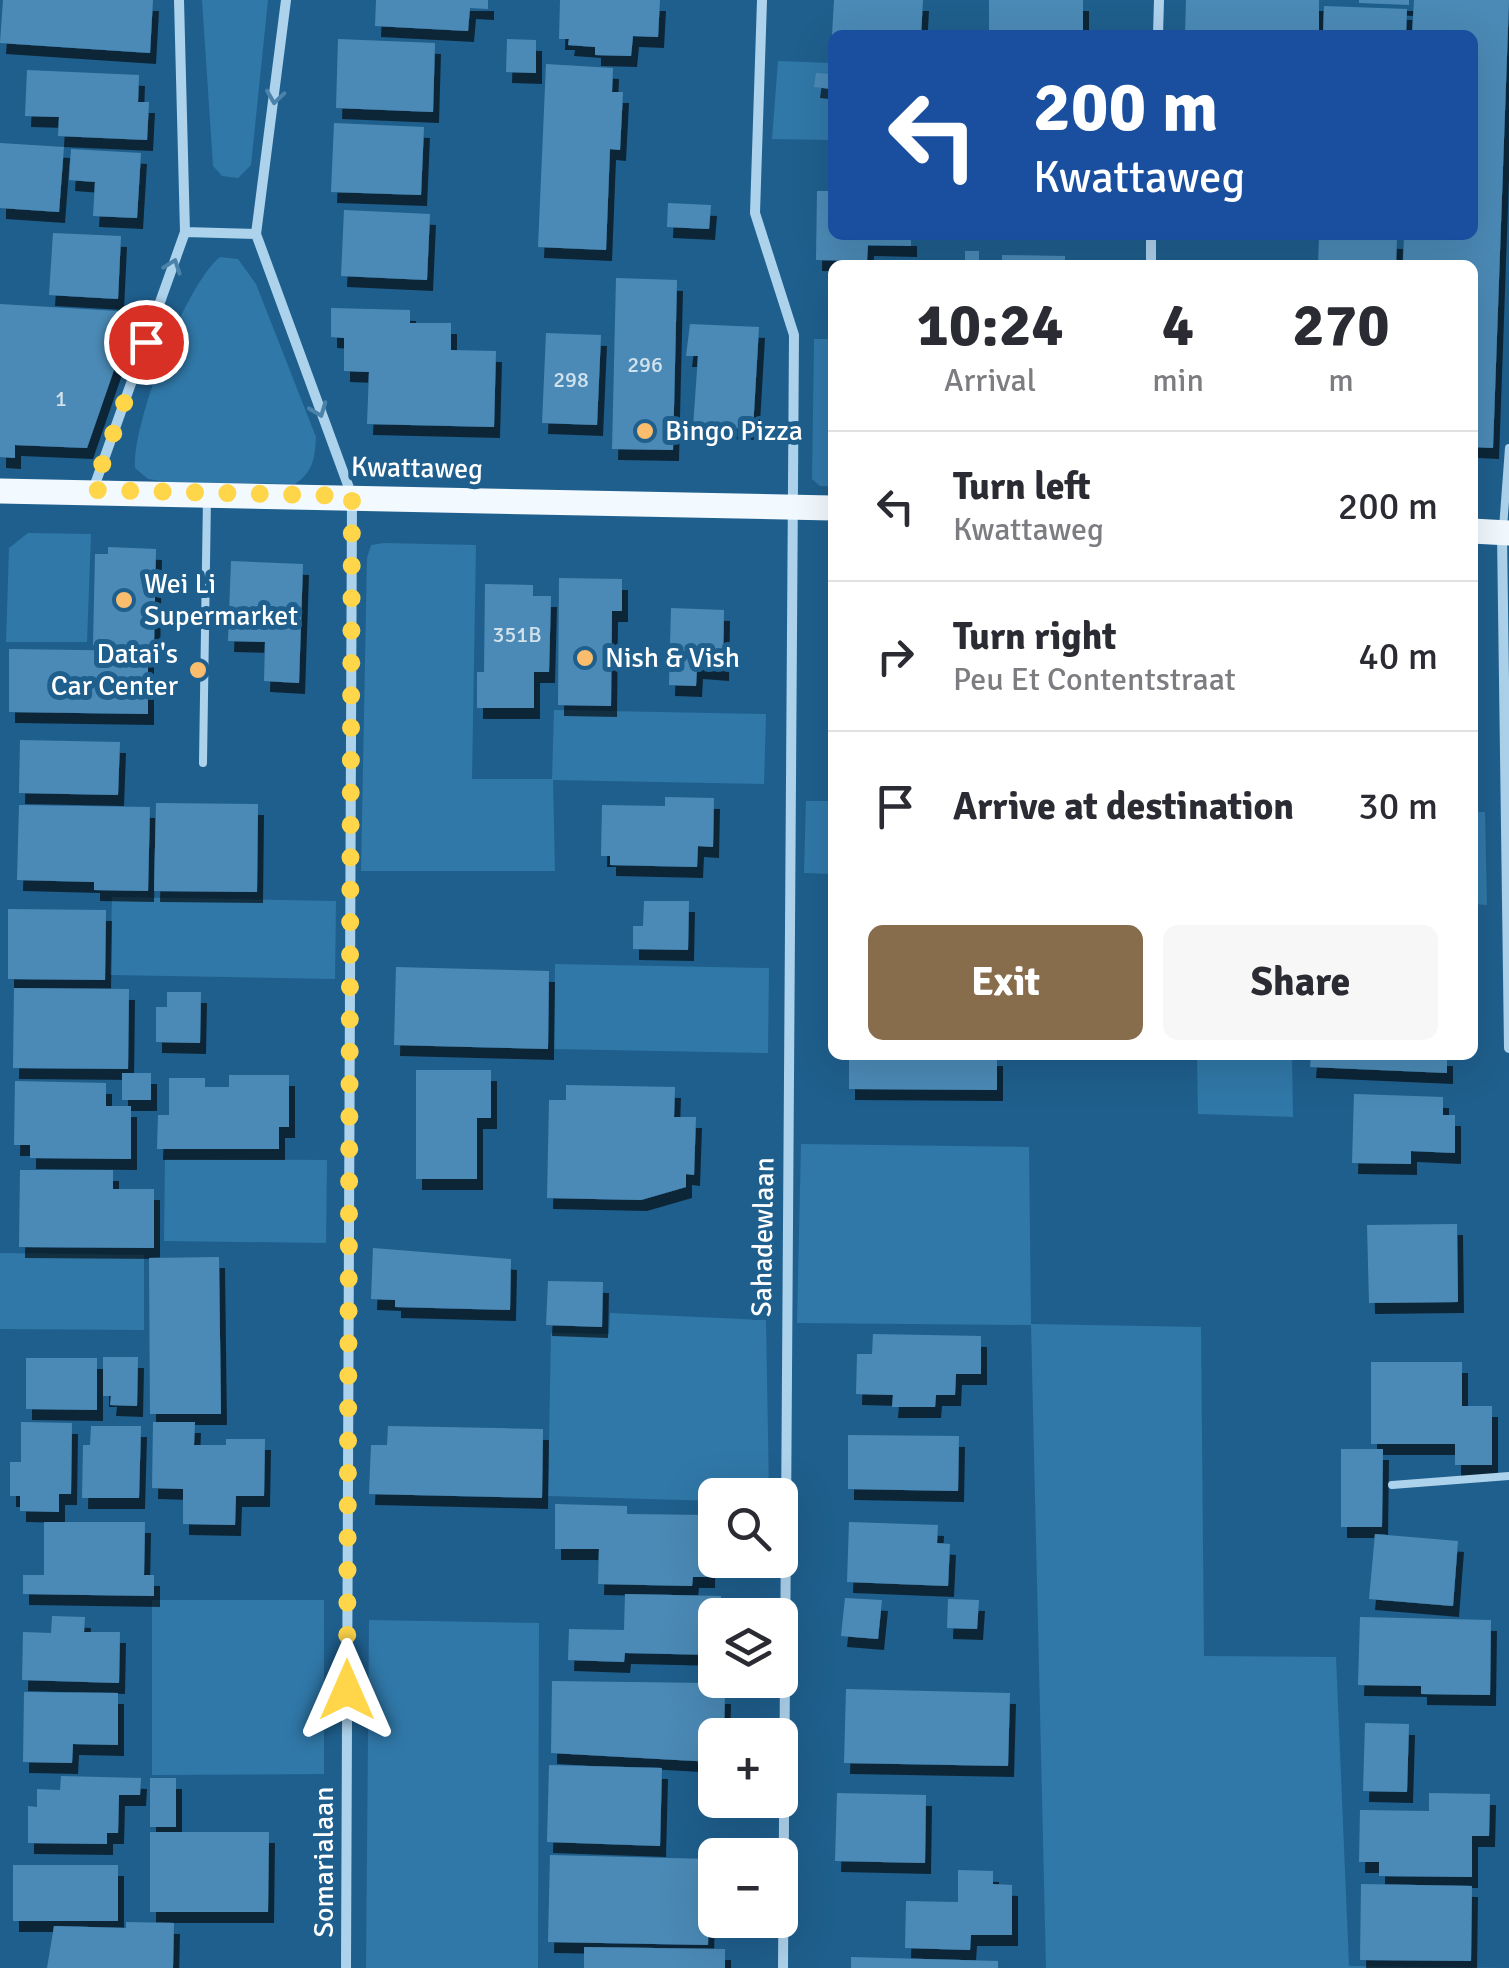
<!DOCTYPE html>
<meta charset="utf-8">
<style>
:root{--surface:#fff;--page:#f7f7f7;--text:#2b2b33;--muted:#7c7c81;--line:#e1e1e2;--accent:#886d4d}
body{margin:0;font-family:Signika,sans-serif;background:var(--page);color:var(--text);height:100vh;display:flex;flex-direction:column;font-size:38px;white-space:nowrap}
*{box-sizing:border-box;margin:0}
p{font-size:32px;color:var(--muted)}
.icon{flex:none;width:55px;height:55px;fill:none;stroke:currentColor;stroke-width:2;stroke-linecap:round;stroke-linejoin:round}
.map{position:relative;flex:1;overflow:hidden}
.details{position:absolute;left:828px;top:260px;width:650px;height:800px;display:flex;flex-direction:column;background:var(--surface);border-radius:15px;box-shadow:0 10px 40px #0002}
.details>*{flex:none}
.guide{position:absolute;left:828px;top:30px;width:650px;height:210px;border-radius:15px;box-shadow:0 10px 40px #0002;background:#1a4fa0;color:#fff;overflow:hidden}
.buttons{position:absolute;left:698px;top:1478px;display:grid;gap:20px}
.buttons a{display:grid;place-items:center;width:100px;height:100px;border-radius:15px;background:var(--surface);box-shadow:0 10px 40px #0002;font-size:50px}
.pin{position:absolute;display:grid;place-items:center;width:85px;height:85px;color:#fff;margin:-42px;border:5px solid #fff;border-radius:50%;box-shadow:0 2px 10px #0007}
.me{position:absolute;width:110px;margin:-55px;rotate:0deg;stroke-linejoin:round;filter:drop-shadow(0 0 8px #0008)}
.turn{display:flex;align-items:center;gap:35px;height:210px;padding:0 40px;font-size:45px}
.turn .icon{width:130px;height:130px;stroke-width:2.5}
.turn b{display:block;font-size:70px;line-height:85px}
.eta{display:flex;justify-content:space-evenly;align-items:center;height:170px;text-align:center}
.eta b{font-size:60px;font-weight:700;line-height:70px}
.primary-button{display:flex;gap:20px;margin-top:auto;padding:20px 40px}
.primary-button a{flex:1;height:115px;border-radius:15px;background:var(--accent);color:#fff;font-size:40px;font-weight:700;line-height:115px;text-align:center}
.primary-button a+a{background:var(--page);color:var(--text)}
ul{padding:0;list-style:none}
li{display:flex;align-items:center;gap:30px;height:150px;padding:0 40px;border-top:2px solid var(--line)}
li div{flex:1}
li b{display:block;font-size:38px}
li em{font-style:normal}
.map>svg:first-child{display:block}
</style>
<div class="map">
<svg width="1509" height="1968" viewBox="0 0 1509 1968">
<defs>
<filter id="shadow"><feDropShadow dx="6" dy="11" stdDeviation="0" flood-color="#0009"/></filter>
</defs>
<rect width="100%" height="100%" fill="#1f5f8d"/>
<path fill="#3078a8" d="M202 0H268L251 165 238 178 222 176 213 166Z
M778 61 832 63V140L772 139Z
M220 257 238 259 256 284 316 437C315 458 313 472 295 484L167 482 148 479 135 468C132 424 185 285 220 257Z
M814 339H832V486H820L812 479Z
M28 533 91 534 87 642H6L9 548Z
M384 543 476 545 472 779H552L554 710 766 714 764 784 553 780 555 871H361L367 558 371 545Z
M806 801H832V874L804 873Z
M1473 812H1485L1487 905 1473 904Z
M112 897 336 901 335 979 110 975Z
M555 964 769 968 768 1053 554 1049Z
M1197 1055H1292L1293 1117 1198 1114Z
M801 1144 1029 1147 1031 1324 1201 1327 1204 1656 1336 1657 1349 1966 1509 1968H1046L1031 1325 797 1323Z
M165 1159 327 1160 326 1243 164 1241Z
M0 1253 144 1255V1330L0 1329Z
M610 1313 766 1320 769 1495H715V1501L548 1496 551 1333 609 1334Z
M152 1600H324V1774L152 1775Z
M369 1620 539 1623 538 1968H366Z"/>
<path fill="#4c8ab6" filter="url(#shadow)" d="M3 0H153L150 53 0 43Z
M376 0H488V9L470 8 468 31 375 26Z
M560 0H660L658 37 633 36 631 56 595 55V47L568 45 569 39H559Z
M834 0H923L921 35H832Z
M989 0H1083V35H989Z
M1186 0H1319V35H1185Z
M1359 0H1409V5L1359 3Z
M1414 0H1509L1493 448 1472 447V265H1403L1404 235H1472V35H1412Z
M1324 6 1407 9 1406 35H1323Z
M338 39 435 43 433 112 336 108Z
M507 39 536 40V73L506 72Z
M546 64 613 68 612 92H623L620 150 610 149 606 250 538 247Z
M27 70 139 75 138 102H149L147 140 58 136 59 117 25 116Z
M816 73 832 74V89L814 87Z
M334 123 424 127 421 195 331 192Z
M0 143 64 147 59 212 0 208Z
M71 149 141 153 137 218 93 216 95 182 69 180Z
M817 191H832V235H911V246L868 245 867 261 816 260Z
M668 203 711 205 709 229 667 227Z
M344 210 430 214 427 280 341 276Z
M53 233 121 236 118 299 49 295Z
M1319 236 1397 238 1396 265H1318Z
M965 251H979V265H965Z
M1002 255 1065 256V265H1002Z
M616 278 677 280 673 450 612 449Z
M0 304 134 312 87 448 15 445V458L0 457Z
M331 308 410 310V323H451V350L496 351 494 427 367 424 369 372 344 371V338L331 337Z
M690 324 759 327 753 429 693 427 698 356H686Z
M546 333 601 335 597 425 542 423Z
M108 547 156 549 154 647 93 645 95 554H108Z
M231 561 303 564 299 683 264 681 265 642 228 641Z
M559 578 622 579V611H612L611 706 558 705Z
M485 584 533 585V596H551L549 672H534V708H477V672H484Z
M671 608 724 610 723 670 697 668 696 686 669 685Z
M9 649 148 651V714L9 712Z
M20 740 120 742 118 795 19 793Z
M665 797 714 798 713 847 698 846 697 867 610 865V856H601L602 805 665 806Z
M156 803 258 804 257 892 154 891Z
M19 805 150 807 148 891 94 890V882L17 880Z
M644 901H689L688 950 633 949V926H643Z
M8 909 106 910 105 980 8 979Z
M396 967 549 971 548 1049 394 1045Z
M14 988 129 989 128 1069 13 1068Z
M167 992H201L200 1043 156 1042V1007H167Z
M997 1055V1090L849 1089V1056Z
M1311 1055H1447V1073L1310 1067Z
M416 1070H491V1118H477V1179H416Z
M122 1073H151V1100H122Z
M229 1075H289V1127H279V1149H157L158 1115H169V1078H205V1087H229Z
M15 1081 106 1083V1106H131V1159L30 1158V1145H14Z
M566 1085 675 1087 674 1117H696L694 1175 686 1174V1187L641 1200 547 1198 549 1100H566Z
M1354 1094 1443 1097V1115H1455V1153L1411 1151V1164L1352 1163Z
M20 1170H113V1189H154V1248L19 1247Z
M1457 1224 1458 1302 1369 1303 1367 1225Z
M373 1248 511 1259 510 1310 395 1307V1300L371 1299Z
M219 1257 221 1414H150L149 1258Z
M548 1281 603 1282 602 1327 546 1325Z
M873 1334 981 1336V1374H956L955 1395H936L935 1407H892L893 1395 856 1394 857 1354H872Z
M103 1357H138L137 1406 110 1405 111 1396H103Z
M26 1358H97V1410L26 1409Z
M1371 1362H1462V1406H1492V1465H1455V1444H1371Z
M21 1422 72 1423 71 1494H59V1512L20 1511V1496H10V1462H21Z
M153 1422H195L194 1445H226V1439H265L264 1496H236L235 1525 183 1524V1489L152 1488Z
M91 1426H141L139 1498H82L83 1445H90Z
M388 1426 543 1429 542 1498 369 1494 371 1445H387Z
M848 1435 959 1436 958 1491 848 1489Z
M1341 1449H1383L1382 1527H1341Z
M555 1504 627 1506V1514L710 1515 709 1577H693L692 1586 598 1584 599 1549H555Z
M44 1522H145L144 1575H154V1596L23 1594V1575H44Z
M849 1522 938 1525 937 1543 950 1544 948 1586 847 1582Z
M1375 1534 1458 1541 1453 1606 1369 1599Z
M625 1594 721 1596V1615H715V1655L625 1653 624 1662 568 1660 569 1629 624 1630Z
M845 1598 882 1600 878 1639 841 1636Z
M948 1599 979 1600 977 1629 947 1628Z
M52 1616 85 1617 84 1632H120L119 1683 22 1680 23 1632 51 1633Z
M1360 1617 1491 1620 1490 1695 1421 1694V1686L1358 1685Z
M552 1681 708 1683V1693H725L724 1735H715L713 1762 551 1753Z
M846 1689 1010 1693 1008 1766 844 1763Z
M24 1692 118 1693V1745L73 1744 72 1763 23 1762Z
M1365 1723 1409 1724 1407 1792 1363 1791Z
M549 1765 662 1768 660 1846 547 1842Z
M61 1776 141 1778 140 1795H119L118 1833H107V1844L28 1843V1806L37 1807V1789L60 1790Z
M150 1778H176V1827H150Z
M837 1793 926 1795 925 1863 835 1861Z
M1429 1793 1490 1794 1489 1836H1472V1877L1379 1876V1862H1359L1360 1810 1429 1811Z
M150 1832H269L268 1912H150Z
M550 1855 710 1859 708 1945 548 1942Z
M13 1865H118V1921H13Z
M958 1870 993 1871V1884L1012 1885V1935H971L970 1950 905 1948 906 1901 958 1902Z
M1361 1884 1472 1886 1471 1961 1360 1960Z
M126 1922 174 1923 173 1968H47L54 1926 126 1928Z
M584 1947 725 1949V1968H584Z
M851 1957 998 1961V1968H851Z"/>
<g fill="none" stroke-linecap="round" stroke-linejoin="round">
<path stroke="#add2ec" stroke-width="8" d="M1503 528 1509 448
M203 763 207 497
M1392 1485 1509 1476"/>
<path stroke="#add2ec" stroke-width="10" d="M286 0 256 234 352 496 346 1968
M762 0 755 213 794 335 783 1968
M1158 35 1159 0
M185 232 256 234
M1151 265V235
M93 490 185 232 179 0
M1502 534 1509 1048"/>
<path stroke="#f2f9ff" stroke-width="25" d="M0 491 832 508
M1472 531 1509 533"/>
</g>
<defs><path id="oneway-chevron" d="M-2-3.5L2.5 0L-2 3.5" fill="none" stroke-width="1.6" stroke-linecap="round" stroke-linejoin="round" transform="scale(2.5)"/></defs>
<g stroke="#4a82aa">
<use href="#oneway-chevron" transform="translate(275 97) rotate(98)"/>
<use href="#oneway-chevron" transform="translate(173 266) rotate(-70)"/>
<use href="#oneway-chevron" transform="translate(319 410) rotate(69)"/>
</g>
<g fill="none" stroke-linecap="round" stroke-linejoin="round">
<path stroke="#ffd54a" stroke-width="18" stroke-dasharray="0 32.4" d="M146 342 93 490 352 496 347 1690"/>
</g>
<g fill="#fabd6d" stroke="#1f5f8d" stroke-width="4">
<circle cx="645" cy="431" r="10"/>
<circle cx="124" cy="600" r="10"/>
<circle cx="585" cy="658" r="10"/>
<circle cx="198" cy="670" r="10"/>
</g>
<g text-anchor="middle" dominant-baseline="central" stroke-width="10" stroke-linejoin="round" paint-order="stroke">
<g font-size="22" fill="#d2e2ed">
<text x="645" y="364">296</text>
<text x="571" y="379">298</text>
<text x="61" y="398">1</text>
<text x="517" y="634">351B</text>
</g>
<g font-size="28" fill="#fff" stroke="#1f5f8d" text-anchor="start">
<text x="665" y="431">Bingo Pizza</text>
<text x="144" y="584">Wei Li<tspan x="144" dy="32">Supermarket</tspan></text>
<text x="178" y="654" text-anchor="end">Datai's<tspan x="178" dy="32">Car Center</tspan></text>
<text x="605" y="658">Nish &amp; Vish</text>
</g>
<g font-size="28" fill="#fff" stroke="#1f5f8d">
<text transform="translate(417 468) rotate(1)">Kwattaweg</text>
<text transform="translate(763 1237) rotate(-89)">Sahadewlaan</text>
<text transform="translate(324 1862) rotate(-90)">Somarialaan</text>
</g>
</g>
</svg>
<div class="buttons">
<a><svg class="icon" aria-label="search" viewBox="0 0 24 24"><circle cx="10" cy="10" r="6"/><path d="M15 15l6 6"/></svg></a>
<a><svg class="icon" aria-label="layers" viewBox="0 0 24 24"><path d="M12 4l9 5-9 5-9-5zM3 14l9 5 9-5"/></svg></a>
<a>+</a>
<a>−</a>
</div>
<div class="pin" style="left:146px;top:342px;background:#d93025"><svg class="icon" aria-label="arrive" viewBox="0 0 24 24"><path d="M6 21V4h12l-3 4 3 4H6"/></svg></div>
<svg class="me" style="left:347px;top:1690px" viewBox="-20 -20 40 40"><path d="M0-17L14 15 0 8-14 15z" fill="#ffd54a" stroke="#fff" stroke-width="4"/></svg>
<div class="guide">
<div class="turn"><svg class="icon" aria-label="left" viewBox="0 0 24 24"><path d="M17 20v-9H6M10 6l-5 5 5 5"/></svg><div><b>200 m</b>Kwattaweg</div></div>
</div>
<section class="details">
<div class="eta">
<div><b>10:24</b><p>Arrival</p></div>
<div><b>4</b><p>min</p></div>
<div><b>270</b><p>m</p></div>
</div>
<ul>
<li><svg class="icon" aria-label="left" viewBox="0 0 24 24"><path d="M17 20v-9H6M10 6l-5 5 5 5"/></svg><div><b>Turn left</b><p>Kwattaweg</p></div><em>200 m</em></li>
<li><svg class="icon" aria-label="right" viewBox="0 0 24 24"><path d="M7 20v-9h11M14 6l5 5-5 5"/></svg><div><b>Turn right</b><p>Peu Et Contentstraat</p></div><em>40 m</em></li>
<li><svg class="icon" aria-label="arrive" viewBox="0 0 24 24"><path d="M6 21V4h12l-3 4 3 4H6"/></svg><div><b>Arrive at destination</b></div><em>30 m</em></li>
</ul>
<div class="primary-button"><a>Exit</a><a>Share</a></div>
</section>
</div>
